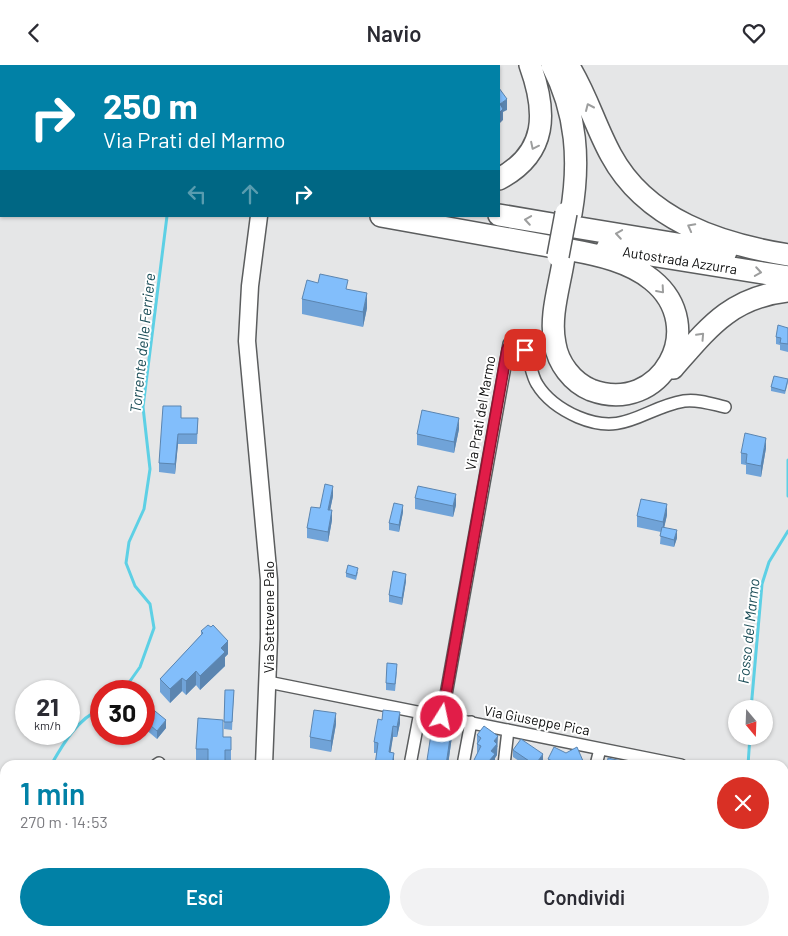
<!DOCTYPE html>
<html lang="it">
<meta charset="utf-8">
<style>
:root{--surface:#fff;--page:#f2f2f3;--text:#2b2b33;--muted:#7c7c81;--accent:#0181a6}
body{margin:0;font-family:Barlow,sans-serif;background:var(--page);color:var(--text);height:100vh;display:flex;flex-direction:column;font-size:19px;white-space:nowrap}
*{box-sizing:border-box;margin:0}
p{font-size:16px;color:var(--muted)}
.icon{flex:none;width:28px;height:28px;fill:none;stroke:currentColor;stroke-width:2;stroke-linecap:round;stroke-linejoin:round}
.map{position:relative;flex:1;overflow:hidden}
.panel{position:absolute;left:0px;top:695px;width:789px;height:176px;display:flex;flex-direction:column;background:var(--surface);border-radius:15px 15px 0 0;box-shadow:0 1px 4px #0004}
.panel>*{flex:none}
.guide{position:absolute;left:0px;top:0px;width:500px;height:152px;box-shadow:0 1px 4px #0004;background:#0181a6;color:#fff;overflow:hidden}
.needle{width:32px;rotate:161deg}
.tools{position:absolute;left:728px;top:635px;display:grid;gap:10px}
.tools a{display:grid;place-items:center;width:45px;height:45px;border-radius:50%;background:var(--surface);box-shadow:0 1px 4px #0004;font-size:25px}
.speed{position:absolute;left:15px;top:615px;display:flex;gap:10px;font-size:25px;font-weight:700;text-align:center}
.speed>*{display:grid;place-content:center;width:65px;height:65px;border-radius:50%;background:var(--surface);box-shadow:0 1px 4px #0004;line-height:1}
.speed small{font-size:12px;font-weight:400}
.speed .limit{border:8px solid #d22;background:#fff;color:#111}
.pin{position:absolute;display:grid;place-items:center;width:42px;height:42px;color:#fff;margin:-21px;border-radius:10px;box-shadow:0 2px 8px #0006}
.me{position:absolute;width:55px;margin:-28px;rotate:10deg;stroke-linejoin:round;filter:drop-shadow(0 0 4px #0008)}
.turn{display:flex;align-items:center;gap:18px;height:105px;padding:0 20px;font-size:22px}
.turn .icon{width:65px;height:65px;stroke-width:2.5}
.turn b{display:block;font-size:35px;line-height:42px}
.lanes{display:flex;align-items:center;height:48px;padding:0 20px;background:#0003;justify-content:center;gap:25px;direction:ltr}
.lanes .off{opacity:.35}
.round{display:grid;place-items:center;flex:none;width:52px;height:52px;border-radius:26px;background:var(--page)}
.summary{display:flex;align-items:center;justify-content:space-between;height:85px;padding:0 20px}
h1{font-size:30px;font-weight:600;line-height:38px;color:var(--accent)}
.primary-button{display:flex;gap:10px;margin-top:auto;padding:10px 20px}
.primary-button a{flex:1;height:58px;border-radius:30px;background:var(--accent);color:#fff;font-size:20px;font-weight:600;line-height:58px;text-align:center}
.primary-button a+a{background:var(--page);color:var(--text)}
header{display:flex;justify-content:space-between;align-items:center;height:65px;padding:0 20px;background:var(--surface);font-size:22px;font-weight:600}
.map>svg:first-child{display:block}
</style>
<header><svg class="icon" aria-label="back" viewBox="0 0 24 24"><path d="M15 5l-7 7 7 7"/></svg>Navio<svg class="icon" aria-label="heart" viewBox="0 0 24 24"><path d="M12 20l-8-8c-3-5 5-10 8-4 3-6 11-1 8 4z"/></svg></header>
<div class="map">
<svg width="788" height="871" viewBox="0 0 788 871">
<rect width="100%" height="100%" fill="#e5e6e7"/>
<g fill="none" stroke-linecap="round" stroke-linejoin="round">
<path stroke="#5dd0e5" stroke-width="3" d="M788 395V431
M123 626 140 602 154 563 150 539 135 521 126 498 129 477 144 444 150 404 143 342 167 151
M751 644 762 519 769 497 788 466
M51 700C63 679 78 653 101 644
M748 700 750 671
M0 754 5 751"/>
<path stroke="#5dd0e5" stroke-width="18" d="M186 1V0"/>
<defs>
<path id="street" d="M268 617 681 700
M442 652 509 279 516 276C530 281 529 307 537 319 546 334 562 345 578 352 625 372 643 343 684 336 698 334 712 339 725 342
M156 700 159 698
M410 700 420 647
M463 700 471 657
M504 700 508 665
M596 700 600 684
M144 866 146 871
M528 866 532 871
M228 871 229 866
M615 871 616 866"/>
<path id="secondary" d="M282 1V0
M259 151 250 221 247 276 269 515V573L264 700
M784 858H788
M283 866 289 871
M247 871 253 866
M710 871 735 866"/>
<path id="highway" d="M552 0C577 48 580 97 571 149
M568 0C586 28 595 61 611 90 646 155 720 179 788 190
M0 63H1
M0 80 1 81
M499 114C548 88 547 47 530 0
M499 150 558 160
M381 151 554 182
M574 162 726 187
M607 183 788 212
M564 192C560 220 549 251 555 279 558 298 572 317 591 325 661 351 710 262 652 215 630 197 599 190 571 185
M673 303C708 263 731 232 788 226"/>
</defs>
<use href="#street" stroke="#5b5d5e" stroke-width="14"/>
<use href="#secondary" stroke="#5b5d5e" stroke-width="19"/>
<use href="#highway" stroke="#5b5d5e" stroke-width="24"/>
<use href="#street" stroke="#fff" stroke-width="11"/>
<use href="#secondary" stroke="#fff" stroke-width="16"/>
<use href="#highway" stroke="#fff" stroke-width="21"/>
<defs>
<path id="highway-bridge" d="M558 191 566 148"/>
</defs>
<use href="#highway-bridge" stroke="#5b5d5e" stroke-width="24" stroke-linecap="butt"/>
<use href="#highway-bridge" stroke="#fff" stroke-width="21"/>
</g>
<path fill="#70a3d8" d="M348 225 367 243 363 262 302 249V234Z
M788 263V287L780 285V280L776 279V272Z
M788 317 785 329 771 326V322Z
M181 353H198L197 379H178L175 409 159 407V398Z
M459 364 454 388 417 380V369Z
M766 383 761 412 746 409V400L741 399V388Z
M333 431 330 445 332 455 328 477 307 473V463L320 443Z
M415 433 456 440 453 452 415 444Z
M403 447 399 467 389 465V458Z
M667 450 664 462 677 473 674 482 660 479 661 467 637 462V451Z
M358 507 356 515 346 512V508Z
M406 516 402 540 389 537V530Z
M201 566 228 589 225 592V601L200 625 196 620 186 630 182 626 170 638 160 627V614L201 570Z
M397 606 395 626 386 625V618Z
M225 625H234L232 665 224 664Z
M144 650 166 663 157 674 144 663Z
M382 655 400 658 397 672H393L390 687 374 688V677Z
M336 659 331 687 310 683V672Z
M453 664 448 700H427V695Z
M477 670 498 681 497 682V690L495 693 494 700H472L477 689Z
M223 672H231V698L196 696V684Z
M513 685 543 696 541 700H525L513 692Z
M548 694 583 700H548Z
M174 866H209L207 871H174Z
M327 866H340L337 871Z
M399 866H523L524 871H395Z"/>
<path fill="#5b85b0" d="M475 0H490L488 1H473Z
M507 34V45L503 47V55L499 59 500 39Z
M367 228V243L363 262V247Z
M459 353V364L454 388V377Z
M178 369V379L175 409V399Z
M766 373V383L761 412V401Z
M333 421V431L328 455V445Z
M456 429V440L453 452V441Z
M667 439V450L663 468V457Z
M403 440V447L399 467V460Z
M332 445V455L328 477V467Z
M677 465V473L674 482V475Z
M406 509V516L402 540V533Z
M228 576V589L225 592V601L200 625V611L221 583Z
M196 606V620L186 630V616Z
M182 613V626L170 638V624Z
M400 647V658L397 672V662Z
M336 648V659L331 687V676Z
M453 653V664L448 700H446Z
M166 655V663L157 674V666Z
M393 661V672L389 698V687Z
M498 671 497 690 495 693V700H489V696L494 676Z
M394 688V700H392Z
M543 689V696L541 700H535Z
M583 696V700H574Z
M205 866H209L207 871H203Z
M475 866H494V871H475Z
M524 868V871H511Z"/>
<path fill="#82befb" stroke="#5b85b0" d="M320 0H336V1H320Z
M446 0H475L473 1H445Z
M499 23 507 34 500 39 503 44 499 48Z
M320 209 348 215 346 224 367 228 363 247 302 234 307 215 318 218Z
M778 260 788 263V279L780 278 781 273 776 272Z
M774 311 788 314 785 326 771 322Z
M163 341H181V353H198L197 369H178L175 399 159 398Z
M422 345 459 353 454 377 417 369Z
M745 368 766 373 761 401 746 398 747 389 741 388Z
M325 419 333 421 328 445H332L328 467 307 463 311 442 320 443Z
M418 421 456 429 453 441 415 433Z
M641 434 667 439 663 457 637 451Z
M394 438 403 440 399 460 389 458Z
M662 462 677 465 674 475 660 471Z
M348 500 358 503 356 511 346 508Z
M393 506 406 509 402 533 389 530Z
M208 560 211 562 213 560 228 576 221 583 225 587 200 611 196 606 186 616 182 613 170 624 160 614 203 568 201 566Z
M387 598 397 599 395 619 386 618Z
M225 625H234L232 657H224Z
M150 642 166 655 157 666 144 655V650Z
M314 645 336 648 331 676 310 672Z
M383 645 400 647 397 662 393 661 389 687 394 688 392 700H375L378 678 374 677 378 654 382 655Z
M434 650 453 653 446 700H432L433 696 427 695Z
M198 653 223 655V672H231V685H225V700H208V684H196Z
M484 661 498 671 494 676 497 679 491 686 495 689 489 696 491 698 490 700H474L472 699 481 681 477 679 481 673 477 670Z
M521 674 543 689 535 700 513 685Z
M554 682 566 688 577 682 583 696 574 700H560L548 694Z
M608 693 640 700H607Z
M7 866H37V871H7Z
M107 866H127L129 871H108L106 867Z
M179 866H205L203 871H192Z
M353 866H388V871H349Z
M399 866H475L476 871H395Z
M496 866H523L524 868 511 871H497Z"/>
<defs><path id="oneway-chevron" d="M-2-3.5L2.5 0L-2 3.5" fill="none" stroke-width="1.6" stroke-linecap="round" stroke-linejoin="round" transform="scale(1.25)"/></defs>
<g stroke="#9d9e9e">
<use href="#oneway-chevron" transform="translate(589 42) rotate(-114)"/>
<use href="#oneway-chevron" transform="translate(534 81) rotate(116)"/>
<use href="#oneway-chevron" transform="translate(528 155) rotate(-171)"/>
<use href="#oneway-chevron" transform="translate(691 162) rotate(-152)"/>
<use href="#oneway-chevron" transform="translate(619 169) rotate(-171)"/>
<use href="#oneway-chevron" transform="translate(758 207) rotate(9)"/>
<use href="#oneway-chevron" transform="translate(661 225) rotate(49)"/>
<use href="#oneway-chevron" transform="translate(701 271) rotate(-47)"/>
</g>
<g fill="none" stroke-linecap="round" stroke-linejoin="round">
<defs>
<path id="route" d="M442 652 507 285 511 277 516 276 525 285"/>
</defs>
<use href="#route" stroke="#92132f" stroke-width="12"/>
<use href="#route" stroke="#e11d48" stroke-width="9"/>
</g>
<g text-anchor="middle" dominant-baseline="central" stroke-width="4" stroke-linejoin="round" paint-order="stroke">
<g font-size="14" fill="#0b0c0c" stroke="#fff">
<text transform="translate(680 195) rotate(9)">Autostrada Azzurra</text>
<text transform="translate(480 348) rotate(-80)">Via Prati del Marmo</text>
<text transform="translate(268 552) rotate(-90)">Via Settevene Palo</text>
<text transform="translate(537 655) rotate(11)">Via Giuseppe Pica</text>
</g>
<g font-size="15" font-style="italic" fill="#1b4d57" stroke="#fff">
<text transform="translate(142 278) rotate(-84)">Torrente delle Ferriere</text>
<text transform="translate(748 566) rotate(-84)">Fosso del Marmo</text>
</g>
</g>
</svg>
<div class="tools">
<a><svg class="needle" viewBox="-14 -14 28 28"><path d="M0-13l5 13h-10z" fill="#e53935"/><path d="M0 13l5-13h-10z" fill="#7c7c81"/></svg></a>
</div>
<div class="speed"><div>21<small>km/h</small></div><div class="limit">30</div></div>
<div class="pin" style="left:525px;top:285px;background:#d93025"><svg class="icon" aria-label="arrive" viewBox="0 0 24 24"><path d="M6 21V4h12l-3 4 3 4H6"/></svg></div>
<svg class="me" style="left:442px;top:652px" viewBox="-20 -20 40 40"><circle r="17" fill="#e11d48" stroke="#fff" stroke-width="3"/><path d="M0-11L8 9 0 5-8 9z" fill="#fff"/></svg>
<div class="guide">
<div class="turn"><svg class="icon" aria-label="right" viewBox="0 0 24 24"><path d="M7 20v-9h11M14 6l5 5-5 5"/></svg><div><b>250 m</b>Via Prati del Marmo</div></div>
<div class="lanes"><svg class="icon off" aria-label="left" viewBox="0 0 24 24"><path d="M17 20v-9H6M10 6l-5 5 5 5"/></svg><svg class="icon off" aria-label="ahead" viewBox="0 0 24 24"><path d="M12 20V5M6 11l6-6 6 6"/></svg><svg class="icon" aria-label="right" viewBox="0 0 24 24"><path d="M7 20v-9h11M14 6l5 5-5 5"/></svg></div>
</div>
<section class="panel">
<div class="summary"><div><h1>1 min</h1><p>270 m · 14:53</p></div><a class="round" style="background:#d93025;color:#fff"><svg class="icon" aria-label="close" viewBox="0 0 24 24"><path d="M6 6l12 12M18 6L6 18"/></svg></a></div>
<div class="primary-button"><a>Esci</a><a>Condividi</a></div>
</section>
</div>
